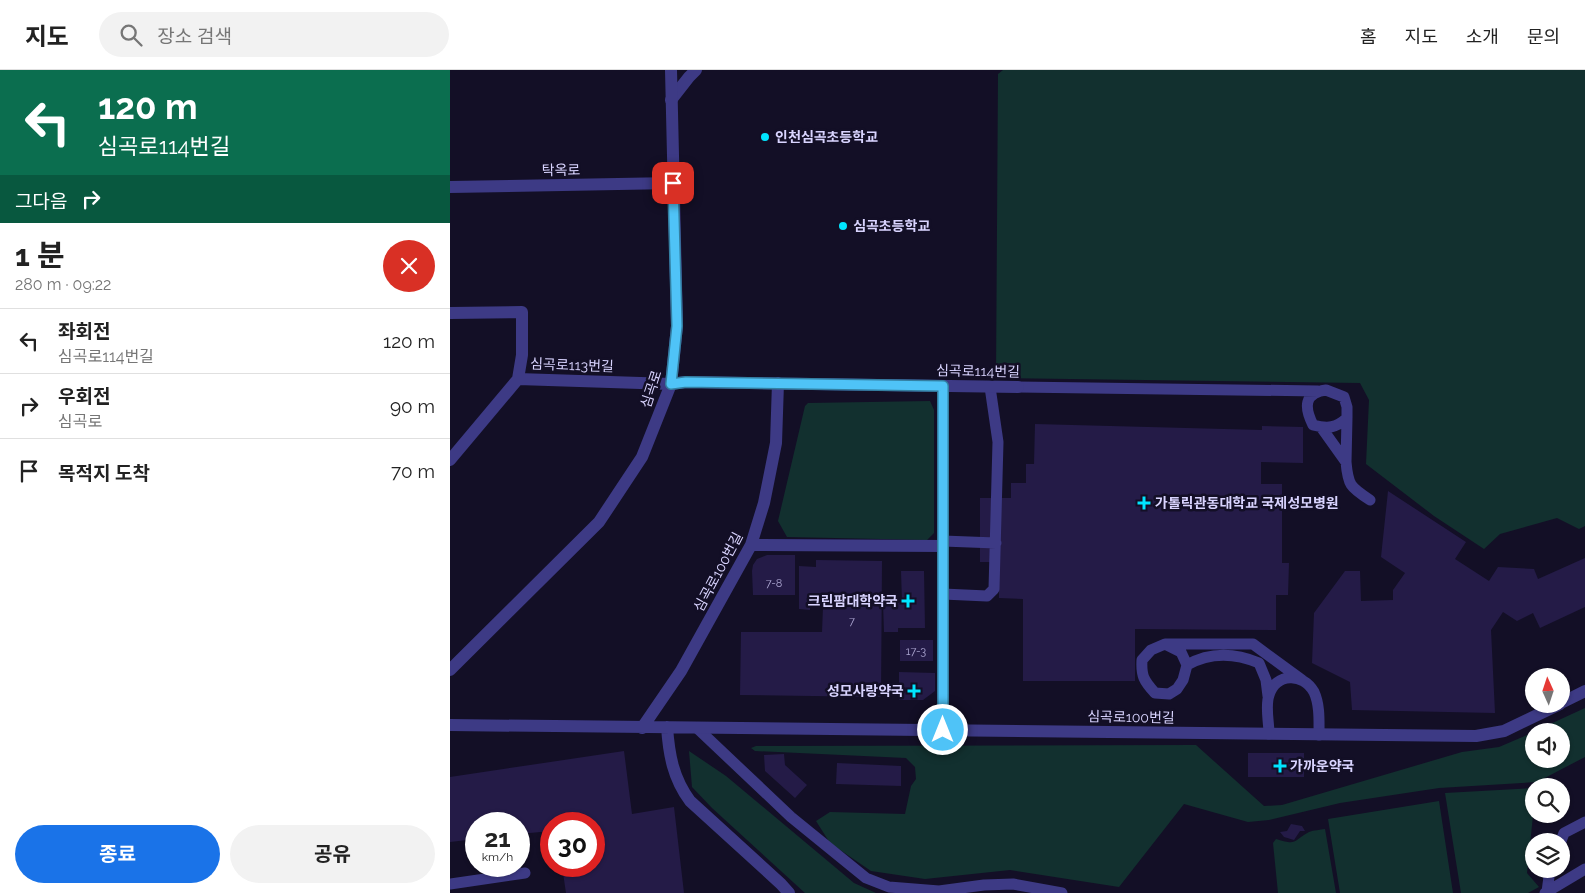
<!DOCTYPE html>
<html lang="ko">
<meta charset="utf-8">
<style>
:root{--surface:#fff;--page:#f2f2f2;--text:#222;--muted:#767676;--line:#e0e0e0;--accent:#1a73e8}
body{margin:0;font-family:Raleway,"Noto Sans KR",sans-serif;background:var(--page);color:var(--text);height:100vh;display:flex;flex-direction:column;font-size:19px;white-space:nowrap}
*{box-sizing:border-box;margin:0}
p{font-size:16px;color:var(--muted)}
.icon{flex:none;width:28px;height:28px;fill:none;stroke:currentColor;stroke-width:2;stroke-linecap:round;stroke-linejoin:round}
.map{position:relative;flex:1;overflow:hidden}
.side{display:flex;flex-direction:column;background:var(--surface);width:450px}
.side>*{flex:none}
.banner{background:#0b6e4f;color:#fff;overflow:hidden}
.needle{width:32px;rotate:357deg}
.fabs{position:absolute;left:1075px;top:598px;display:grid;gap:10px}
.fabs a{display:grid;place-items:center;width:45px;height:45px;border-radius:50%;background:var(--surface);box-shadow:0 1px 4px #0004;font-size:25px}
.speed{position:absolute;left:15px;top:742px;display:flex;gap:10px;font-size:25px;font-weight:700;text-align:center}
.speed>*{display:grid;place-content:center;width:65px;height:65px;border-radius:50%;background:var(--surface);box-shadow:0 1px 4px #0004;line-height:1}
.speed small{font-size:12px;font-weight:400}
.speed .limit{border:8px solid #d22;background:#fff;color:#111}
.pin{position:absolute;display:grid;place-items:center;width:42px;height:42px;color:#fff;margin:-21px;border-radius:10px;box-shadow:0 2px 8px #0006}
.me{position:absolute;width:55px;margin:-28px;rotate:0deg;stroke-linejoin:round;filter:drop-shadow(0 0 4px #0008)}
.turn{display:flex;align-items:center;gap:18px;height:105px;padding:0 15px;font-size:22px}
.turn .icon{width:65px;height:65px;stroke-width:2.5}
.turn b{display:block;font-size:35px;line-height:42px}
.then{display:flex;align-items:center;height:48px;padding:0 15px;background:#0003;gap:10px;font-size:19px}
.round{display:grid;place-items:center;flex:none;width:52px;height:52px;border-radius:26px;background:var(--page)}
.overview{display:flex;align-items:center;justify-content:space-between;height:85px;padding:0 15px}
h1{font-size:30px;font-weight:700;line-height:38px}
.button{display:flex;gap:10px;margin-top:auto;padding:10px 15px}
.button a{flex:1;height:58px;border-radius:30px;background:var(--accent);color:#fff;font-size:20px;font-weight:700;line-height:58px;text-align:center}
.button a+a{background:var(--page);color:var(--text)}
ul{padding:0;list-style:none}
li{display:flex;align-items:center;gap:15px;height:65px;padding:0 15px;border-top:1px solid var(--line)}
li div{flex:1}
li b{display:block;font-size:19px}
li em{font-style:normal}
header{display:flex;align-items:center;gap:30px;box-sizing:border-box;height:70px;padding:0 25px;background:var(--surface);border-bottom:1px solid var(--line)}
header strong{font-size:24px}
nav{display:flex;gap:28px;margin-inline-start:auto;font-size:18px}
.search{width:350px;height:45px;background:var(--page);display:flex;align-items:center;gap:12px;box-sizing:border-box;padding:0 18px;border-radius:28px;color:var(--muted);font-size:19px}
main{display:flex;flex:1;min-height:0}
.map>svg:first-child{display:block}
</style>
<header>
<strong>지도</strong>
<div class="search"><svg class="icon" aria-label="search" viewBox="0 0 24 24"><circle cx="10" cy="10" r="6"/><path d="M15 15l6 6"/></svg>장소 검색</div>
<nav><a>홈</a><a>지도</a><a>소개</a><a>문의</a></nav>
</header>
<main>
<section class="side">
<div class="banner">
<div class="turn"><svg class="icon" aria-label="left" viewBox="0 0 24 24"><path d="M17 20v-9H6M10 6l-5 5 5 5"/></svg><div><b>120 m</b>심곡로114번길</div></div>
<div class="then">그다음<svg class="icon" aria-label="right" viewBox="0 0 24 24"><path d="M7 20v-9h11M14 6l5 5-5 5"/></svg></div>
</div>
<div class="overview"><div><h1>1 분</h1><p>280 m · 09:22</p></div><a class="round" style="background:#d93025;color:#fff"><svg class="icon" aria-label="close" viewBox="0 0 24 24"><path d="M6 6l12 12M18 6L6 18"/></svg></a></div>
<ul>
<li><svg class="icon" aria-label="left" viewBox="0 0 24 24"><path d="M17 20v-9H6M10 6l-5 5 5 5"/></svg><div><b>좌회전</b><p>심곡로114번길</p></div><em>120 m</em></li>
<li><svg class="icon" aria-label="right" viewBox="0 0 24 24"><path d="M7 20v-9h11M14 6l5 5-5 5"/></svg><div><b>우회전</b><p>심곡로</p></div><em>90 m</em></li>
<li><svg class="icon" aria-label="arrive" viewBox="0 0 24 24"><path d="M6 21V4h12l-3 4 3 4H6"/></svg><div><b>목적지 도착</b></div><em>70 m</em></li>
</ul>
<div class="button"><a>종료</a><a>공유</a></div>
</section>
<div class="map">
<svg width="1135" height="823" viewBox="0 0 1135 823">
<rect width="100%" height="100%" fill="#130f26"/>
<path fill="#12302f" d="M553 0H1135V456L1129 459 1107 448 1050 464 1034 479 984 446 916 394 919 330 910 313 546 308 548 4Z
M480 331 484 340V463L477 470 337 467 328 451 355 336 358 333Z
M1135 638V687L1087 712 989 718 890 733 819 750 798 752 734 734 669 817 560 800 475 809 421 801 380 773 366 751 380 742 455 744 461 716 466 709 465 697 456 688 305 681 301 678 306 676 746 675 814 736 832 735 1012 682 1049 677 1084 662V689H1111V661H1085Z
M239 681 276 706 404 813 426 823H355L262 738 242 717Z
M1084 718V736L1077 803 1089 817 1078 823H1011L995 723Z
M989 731 1003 823H890L878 749Z
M875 759 886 823H828L823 773 826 769C848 776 842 771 859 762 864 760 870 760 875 759Z"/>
<path fill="#241b47" d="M585 354 812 360V356L853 357V393L811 392V414H832V493H839L838 525H826V560L685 559V611H573V529L549 528V492H530V428H561V413H576V394H584Z
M938 421 1016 472 1005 489 1039 511 1048 497 1084 499 1088 509 1135 488V537L1090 558 1083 543 1067 551 1053 542 1041 560 1045 643 902 640 900 612 862 593 864 543 895 501H910L911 531 943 530V520L955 503 931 487Z
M317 485H345V525H303L302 501 303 495 307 489Z
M366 490 432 491 431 627 290 625 291 562H372L373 537H360V540L349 539V496L366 497Z
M451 501H474L475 558H448V562H434L433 533 452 532Z
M450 570H483V591H450Z
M449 602 485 603V621L473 630H449Z
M174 681 182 744 224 737 234 823H116L112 796H144V754H101V761L69 764V754H26V769L0 772V707Z
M798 683H854V707H798Z
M334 684 335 695 357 715 345 728 315 701 314 685Z
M387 693 451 696V716L386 714Z
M841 754 852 756 855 761H850L844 770 834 767 830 762 837 761Z"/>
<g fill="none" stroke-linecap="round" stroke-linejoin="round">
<path stroke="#3d3a85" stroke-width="11" d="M568 317 868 321
M876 320 894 327 897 337V348C886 358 878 359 863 355 854 337 854 323 876 320Z
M871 357 896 392 897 348
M896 392C898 415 900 417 920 430
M493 471 546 473
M493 524 537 526 544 519 548 372 540 317
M715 574H803L852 610
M715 574 731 582 737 595 733 610 727 619 719 624 705 623C694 611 691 606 692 590L701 580Z
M737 595C760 582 785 583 809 593L816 610 818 626
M247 658 341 747 416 808 439 817 489 821 534 815 563 814 612 823
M819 664C819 652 815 636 819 625 826 603 853 602 864 622 870 635 869 651 869 665
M1111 771 1114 763 1135 752
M0 814 75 803
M1097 822 1100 799
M1095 823 1135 799"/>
<path stroke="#3d3a85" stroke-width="12" d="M221 30 239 7 246 0
M0 243 72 242V285L68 309 0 390
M68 309 221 314 236 312 568 317
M493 316V660
M301 475 493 476
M1111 633 1135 621
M0 655 1026 666 1054 661 1110 634
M217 657C219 685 223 708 240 731L331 814 339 823
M192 658 231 601 301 475 314 433 326 373 328 313"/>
<path stroke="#3d3a85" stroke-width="12" d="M0 117 223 113
M0 600 149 452 192 387 221 314 227 256 221 0"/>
</g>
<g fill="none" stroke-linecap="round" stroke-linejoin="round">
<defs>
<path id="route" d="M223 113 227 256 221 314 236 312 493 316V660"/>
</defs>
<use href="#route" stroke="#337fa1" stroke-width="12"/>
<use href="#route" stroke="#4fc3f7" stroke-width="9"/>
</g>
<g fill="#00e5ff" stroke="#130f26" stroke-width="2">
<circle cx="315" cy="67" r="5"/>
<circle cx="393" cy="156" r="5"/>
<path d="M691.5 425.5h5v5h5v5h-5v5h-5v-5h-5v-5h5z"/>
<path d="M455.5 523.5h5v5h5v5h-5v5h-5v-5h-5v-5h5z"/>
<path d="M461.5 613.5h5v5h5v5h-5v5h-5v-5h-5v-5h5z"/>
<path d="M827.5 688.5h5v5h5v5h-5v5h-5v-5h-5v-5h5z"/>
</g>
<g text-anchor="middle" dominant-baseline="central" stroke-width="5" stroke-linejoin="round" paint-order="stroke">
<g font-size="11" fill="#aca6d1">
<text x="324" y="513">7-8</text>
<text x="402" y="551">7</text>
<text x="466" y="581">17-3</text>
</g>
<g font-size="14" font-weight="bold" fill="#d9d4ff" stroke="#130f26" text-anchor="start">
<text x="325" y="67">인천심곡초등학교</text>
<text x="403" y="156">심곡초등학교</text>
<text x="705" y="433">가톨릭관동대학교 국제성모병원</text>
<text x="448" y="531" text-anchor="end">크린팜대학약국</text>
<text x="454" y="621" text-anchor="end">성모사랑약국</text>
<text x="840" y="696">가까운약국</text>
</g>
<g font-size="14" fill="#d9d4ff" stroke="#130f26">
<text transform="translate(111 100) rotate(-1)">탁옥로</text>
<text transform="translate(122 295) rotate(2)">심곡로113번길</text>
<text transform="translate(528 301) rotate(1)">심곡로114번길</text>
<text transform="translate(201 319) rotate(-72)">심곡로</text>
<text transform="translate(268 502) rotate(-62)">심곡로100번길</text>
<text transform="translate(681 647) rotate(1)">심곡로100번길</text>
</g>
</g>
</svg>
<div class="fabs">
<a><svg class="needle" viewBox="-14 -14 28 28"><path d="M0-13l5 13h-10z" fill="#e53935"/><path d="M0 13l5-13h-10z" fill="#767676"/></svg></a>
<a><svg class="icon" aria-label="sound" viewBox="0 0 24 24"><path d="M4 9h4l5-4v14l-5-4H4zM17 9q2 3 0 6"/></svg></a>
<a><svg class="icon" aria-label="search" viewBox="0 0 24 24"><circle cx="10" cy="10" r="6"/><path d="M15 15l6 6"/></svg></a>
<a><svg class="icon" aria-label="layers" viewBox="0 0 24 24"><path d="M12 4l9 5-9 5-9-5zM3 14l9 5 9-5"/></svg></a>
</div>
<div class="speed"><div>21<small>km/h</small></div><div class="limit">30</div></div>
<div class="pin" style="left:223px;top:113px;background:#d93025"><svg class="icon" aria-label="arrive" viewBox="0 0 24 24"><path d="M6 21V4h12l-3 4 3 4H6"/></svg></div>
<svg class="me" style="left:493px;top:660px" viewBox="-20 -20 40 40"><circle r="17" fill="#4fc3f7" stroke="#fff" stroke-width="3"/><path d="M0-11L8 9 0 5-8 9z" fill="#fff"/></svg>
</div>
</main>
